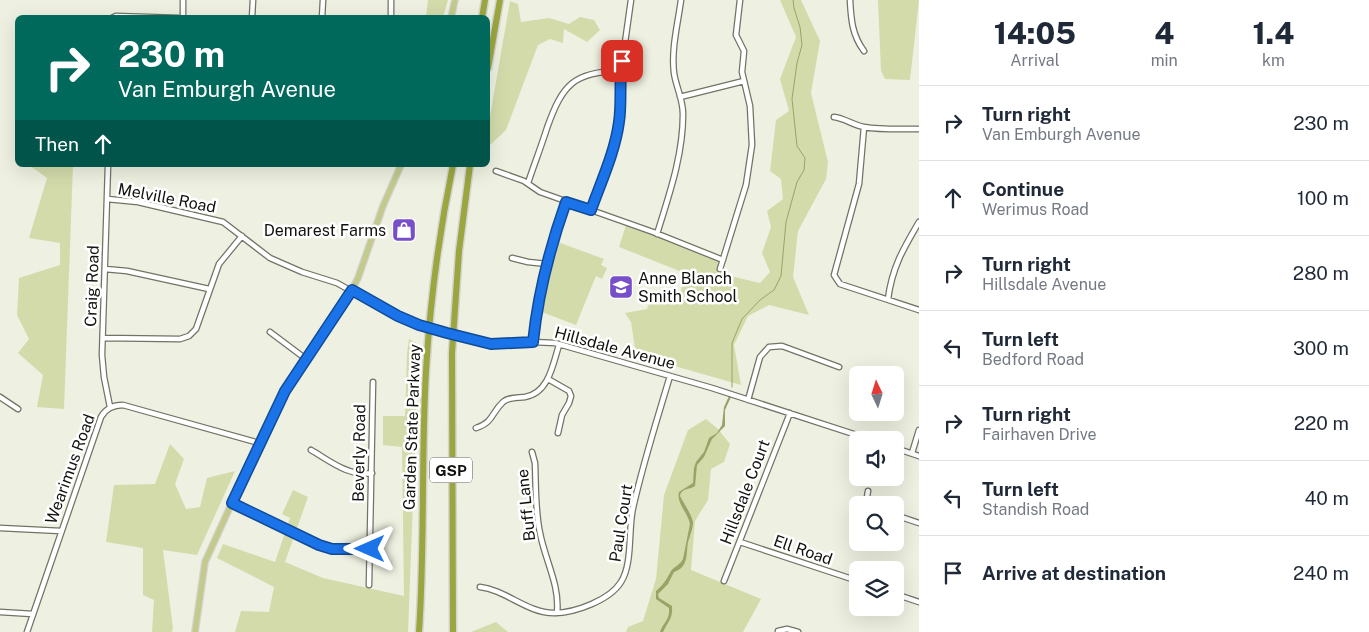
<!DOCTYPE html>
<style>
:root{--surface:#fff;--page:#f6f6f7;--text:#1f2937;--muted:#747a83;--line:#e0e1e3}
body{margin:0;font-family:"Public Sans",sans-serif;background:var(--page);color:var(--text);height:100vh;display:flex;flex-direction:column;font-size:19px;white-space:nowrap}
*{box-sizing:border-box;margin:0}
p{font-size:16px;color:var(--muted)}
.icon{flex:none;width:28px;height:28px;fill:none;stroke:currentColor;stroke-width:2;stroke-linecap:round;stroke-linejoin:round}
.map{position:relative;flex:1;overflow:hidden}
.drawer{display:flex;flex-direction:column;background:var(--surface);width:450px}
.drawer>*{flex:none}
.banner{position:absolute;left:15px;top:15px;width:475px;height:152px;border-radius:8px;box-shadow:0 5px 20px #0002;background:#00695c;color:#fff;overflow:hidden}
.needle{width:32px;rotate:356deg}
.tools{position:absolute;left:849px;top:366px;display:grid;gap:10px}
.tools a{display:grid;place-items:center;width:55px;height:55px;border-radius:8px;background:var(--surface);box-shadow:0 5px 20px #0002;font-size:25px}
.pin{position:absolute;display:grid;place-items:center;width:42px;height:42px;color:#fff;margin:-21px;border-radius:10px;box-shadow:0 2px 8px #0006}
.me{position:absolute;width:55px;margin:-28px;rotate:270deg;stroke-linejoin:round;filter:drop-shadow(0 0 4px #0008)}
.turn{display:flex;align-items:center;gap:18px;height:105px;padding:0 20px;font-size:22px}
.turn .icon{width:65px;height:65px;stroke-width:2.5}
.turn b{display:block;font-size:35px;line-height:42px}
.then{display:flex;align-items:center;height:48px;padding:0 20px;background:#0003;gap:10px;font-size:19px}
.eta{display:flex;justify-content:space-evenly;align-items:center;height:85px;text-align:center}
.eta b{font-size:30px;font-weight:800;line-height:35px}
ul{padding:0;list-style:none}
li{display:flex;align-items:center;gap:15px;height:75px;padding:0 20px;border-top:1px solid var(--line)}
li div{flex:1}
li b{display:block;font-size:19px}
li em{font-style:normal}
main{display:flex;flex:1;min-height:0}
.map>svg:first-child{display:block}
</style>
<main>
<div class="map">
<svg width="919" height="632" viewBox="0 0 919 632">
<rect width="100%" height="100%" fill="#eef1e1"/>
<path fill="#d3dbab" d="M428 0H448L443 17H426Z
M780 0H801L820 41 811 93 828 162 826 179 798 231 793 277 809 315 769 305 748 316 734 345 741 385 636 355 631 322 625 313 647 309 653 294 676 304 687 274 619 247 627 222 716 255 722 274 760 283 770 272 762 253 771 227 767 211 783 199 781 179 770 171 776 120 789 111 780 79 796 37Z
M878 0H919L910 80 885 79 881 71Z
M510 1 518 4 521 22 549 18 569 24 580 17 594 20 600 30 587 42 564 29 563 43 550 39 538 45 506 130 488 147V128Z
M29 165H73L64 409 37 407 43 375 18 353 29 339 17 315 19 278 60 265V243L29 238 47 178Z
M555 241 604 259 601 265 607 268 602 279 596 276 576 325 539 311Z
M409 339 416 343V424L408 632H235L241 611 269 612 274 587 217 558 223 544 275 562 290 518 282 514 293 490 308 497 285 562 323 578 404 596 402 447 383 445V416H405L407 354Z
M706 419 718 429 730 444 724 462 711 469 708 500 695 521 691 570 761 599 743 632H626L628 627 643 621 656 579 664 495 688 430Z
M170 444 184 459 175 484 186 509 200 507 207 478 235 471 197 555 163 550 173 628 172 632H152L154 600 143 595V548L106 542 114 485 155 484Z
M496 622 508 632H471Z"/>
<path fill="#9aa266" d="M729 396 731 397 725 410V426L712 439 704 457 697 465 695 486C689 490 681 488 680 496 684 504 691 513 693 522 693 528 690 536 688 542 686 554 689 567 674 572L668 584 658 594 659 598 672 606C673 619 668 621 663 632H660C663 622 670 621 669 608L656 599V591C664 584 666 580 671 571 675 566 680 565 683 559L690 524C688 512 676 504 679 492L693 483 694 468 696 462 704 452 709 438 717 433 722 425 724 407Z"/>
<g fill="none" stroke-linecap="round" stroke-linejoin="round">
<path stroke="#9aa266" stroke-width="1" d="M732 387V343L742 319 760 300 774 290 781 276 786 222 797 182 804 170 805 158 797 146 792 99 797 63 802 45 800 27 794 8 793 0"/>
<defs>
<path id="minor" d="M850 0C851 19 852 35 864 51
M112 18 116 16 180 18
M183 18V0
M252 18 253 0
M322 18 323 0
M391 18V0
M680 97 744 81
M834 117C844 118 853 125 864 127 882 130 901 129 919 129
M864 127 859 184 834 275 840 284 919 310
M108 165 102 355 104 377 110 407
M496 171 524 181 540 192 653 232 723 260
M528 183C534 165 541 147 547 128 562 86 573 71 621 71
M107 199 138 202 223 222 270 258 302 272 337 283 385 310 419 325
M591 210 617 132 620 106 621 71 631 0
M657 234C669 195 683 156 683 114 683 99 676 87 674 73 671 49 678 23 681 0
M512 258 528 262 547 264
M105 269 127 271 209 289
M720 269 746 185 752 145 750 106 742 72 744 51 736 35 740 0
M888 299C892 268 903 249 919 222
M270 332 306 359
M103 338 180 339 189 336 196 329 219 264 242 236
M467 339 491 344 533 342 555 343 712 388 872 440
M533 342C538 294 549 247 566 202
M548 379 569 391 571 396 569 403 562 415 558 433
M0 397 18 409
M748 400 760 357 769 347 782 346 839 367
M476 428C494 422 491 413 503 402 508 397 518 398 525 397 549 393 553 364 559 345
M895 448 919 456
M311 450C330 461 349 477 372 473
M532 452 535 463C536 486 535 510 540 533 545 560 560 585 557 613
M912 453 919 430
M868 491 867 497 870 505
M232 503 319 545 332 549H370
M895 515 919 523
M0 528 61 531
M740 542 858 581
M724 581 790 413
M369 585 373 382
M480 587C506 590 527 613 554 613 575 613 610 600 621 582 633 563 628 530 633 508 643 463 657 420 670 376
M895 594 919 602
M0 612 33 614
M778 631 787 629 798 632
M27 632 101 417C106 408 113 405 123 405L259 443"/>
<path id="major" d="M451 18 455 0
M195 632 205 562 259 443 285 391 343 307 358 278 383 206 401 165"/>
<path id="highway" d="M482 18 485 0
M488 68 500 0
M419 632C425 545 421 458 426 371 430 302 439 233 453 165
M453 632 452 353 459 251 470 165"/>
</defs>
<use href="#minor" stroke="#717365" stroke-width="7"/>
<use href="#major" stroke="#d4d4d3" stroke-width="8"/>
<use href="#highway" stroke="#d4d4d3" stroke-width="9"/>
<use href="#minor" stroke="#fff" stroke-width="4.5"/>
<use href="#major" stroke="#c3ca8c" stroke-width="5.5"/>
<use href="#highway" stroke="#9ba63f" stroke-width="6"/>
<defs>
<path id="minor-bridge" d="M419 325 467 339"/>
</defs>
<use href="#minor-bridge" stroke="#717365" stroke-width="7" stroke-linecap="butt"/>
<use href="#minor-bridge" stroke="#fff" stroke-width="4.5"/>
</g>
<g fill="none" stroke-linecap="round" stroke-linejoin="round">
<defs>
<path id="route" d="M370 549H332L319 545 232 503 285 391 352 290 398 316 419 325 447 333 491 344 533 342C538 294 550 247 566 202L591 210C601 182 615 152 619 122 622 102 619 81 622 61"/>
</defs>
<use href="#route" stroke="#114b97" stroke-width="12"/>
<use href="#route" stroke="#1a73e8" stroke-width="9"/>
</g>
<defs>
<symbol id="shop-square" viewBox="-11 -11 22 22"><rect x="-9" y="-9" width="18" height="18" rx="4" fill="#774fc8" stroke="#fff"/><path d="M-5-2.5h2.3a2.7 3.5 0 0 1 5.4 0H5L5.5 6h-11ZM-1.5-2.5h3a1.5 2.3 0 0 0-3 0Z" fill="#fff"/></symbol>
<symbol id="school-square" viewBox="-11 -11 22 22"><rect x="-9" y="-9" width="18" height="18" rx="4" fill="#774fc8" stroke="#fff"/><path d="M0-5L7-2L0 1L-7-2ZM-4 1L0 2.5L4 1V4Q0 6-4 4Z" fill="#fff"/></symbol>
</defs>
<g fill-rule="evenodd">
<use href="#shop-square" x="390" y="216" width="28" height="28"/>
<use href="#school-square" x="607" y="273" width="28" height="28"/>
</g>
<g text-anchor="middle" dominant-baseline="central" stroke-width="5" stroke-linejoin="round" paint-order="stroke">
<rect fill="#fff" stroke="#585956" stroke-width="1" x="430" y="457.5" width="42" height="25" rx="4"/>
<g font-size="15" font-weight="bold" fill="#11120d">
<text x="451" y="470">GSP</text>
</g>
<g font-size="16" fill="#11120d" stroke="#fff">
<text transform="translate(167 198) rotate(11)">Melville Road</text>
<text transform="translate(92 286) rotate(-88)">Craig Road</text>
<text transform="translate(615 348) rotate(15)">Hillsdale Avenue</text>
<text transform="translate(412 427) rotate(-88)">Garden State Parkway</text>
<text transform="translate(359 453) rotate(-89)">Beverly Road</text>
<text transform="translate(70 469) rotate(-70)">Wearimus Road</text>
<text transform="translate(745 492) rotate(-69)">Hillsdale Court</text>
<text transform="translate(526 505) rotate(-96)">Buff Lane</text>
<text transform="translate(621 523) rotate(-81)">Paul Court</text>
<text transform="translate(803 550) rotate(19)">Ell Road</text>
</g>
<g font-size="16" fill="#11120d" stroke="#fff" text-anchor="end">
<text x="386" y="230">Demarest Farms</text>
<text x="638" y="278" text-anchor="start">Anne Blanch<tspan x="638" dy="18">Smith School</tspan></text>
</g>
</g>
</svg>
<div class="tools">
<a><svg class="needle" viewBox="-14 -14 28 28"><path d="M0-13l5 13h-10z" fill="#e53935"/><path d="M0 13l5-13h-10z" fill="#747a83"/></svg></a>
<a><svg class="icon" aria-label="sound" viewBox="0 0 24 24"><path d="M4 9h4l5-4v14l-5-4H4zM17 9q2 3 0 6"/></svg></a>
<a><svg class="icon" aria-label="search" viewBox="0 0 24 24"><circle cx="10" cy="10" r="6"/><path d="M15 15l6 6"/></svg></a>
<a><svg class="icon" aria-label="layers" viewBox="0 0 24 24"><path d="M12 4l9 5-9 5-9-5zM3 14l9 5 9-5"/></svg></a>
</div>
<div class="pin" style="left:622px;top:61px;background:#d93025"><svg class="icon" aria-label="arrive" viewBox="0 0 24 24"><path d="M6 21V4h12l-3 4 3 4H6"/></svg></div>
<svg class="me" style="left:370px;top:549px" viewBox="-20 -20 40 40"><path d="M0-17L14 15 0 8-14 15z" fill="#1a73e8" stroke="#fff" stroke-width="4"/></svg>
<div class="banner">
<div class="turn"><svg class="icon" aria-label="right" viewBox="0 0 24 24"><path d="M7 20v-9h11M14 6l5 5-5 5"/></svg><div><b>230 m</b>Van Emburgh Avenue</div></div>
<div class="then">Then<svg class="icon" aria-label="ahead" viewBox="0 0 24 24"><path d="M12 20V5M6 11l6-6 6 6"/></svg></div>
</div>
</div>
<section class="drawer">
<div class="eta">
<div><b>14:05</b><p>Arrival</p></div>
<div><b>4</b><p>min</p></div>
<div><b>1.4</b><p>km</p></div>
</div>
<ul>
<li><svg class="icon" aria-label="right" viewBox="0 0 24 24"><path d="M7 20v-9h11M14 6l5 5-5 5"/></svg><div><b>Turn right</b><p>Van Emburgh Avenue</p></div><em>230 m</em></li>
<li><svg class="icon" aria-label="ahead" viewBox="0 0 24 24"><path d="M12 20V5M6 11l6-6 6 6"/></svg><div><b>Continue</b><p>Werimus Road</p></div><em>100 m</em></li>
<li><svg class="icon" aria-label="right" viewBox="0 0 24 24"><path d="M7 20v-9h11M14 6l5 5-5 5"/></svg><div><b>Turn right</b><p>Hillsdale Avenue</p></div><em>280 m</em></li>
<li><svg class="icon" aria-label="left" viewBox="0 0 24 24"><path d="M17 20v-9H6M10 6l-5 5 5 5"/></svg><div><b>Turn left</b><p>Bedford Road</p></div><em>300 m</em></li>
<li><svg class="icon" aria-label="right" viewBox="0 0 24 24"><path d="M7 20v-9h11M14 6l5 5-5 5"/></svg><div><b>Turn right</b><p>Fairhaven Drive</p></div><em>220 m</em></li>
<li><svg class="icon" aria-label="left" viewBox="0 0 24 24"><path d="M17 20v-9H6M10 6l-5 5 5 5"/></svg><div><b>Turn left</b><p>Standish Road</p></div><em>40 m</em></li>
<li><svg class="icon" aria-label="arrive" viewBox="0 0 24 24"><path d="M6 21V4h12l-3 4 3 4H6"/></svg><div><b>Arrive at destination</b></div><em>240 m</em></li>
</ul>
</section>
</main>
